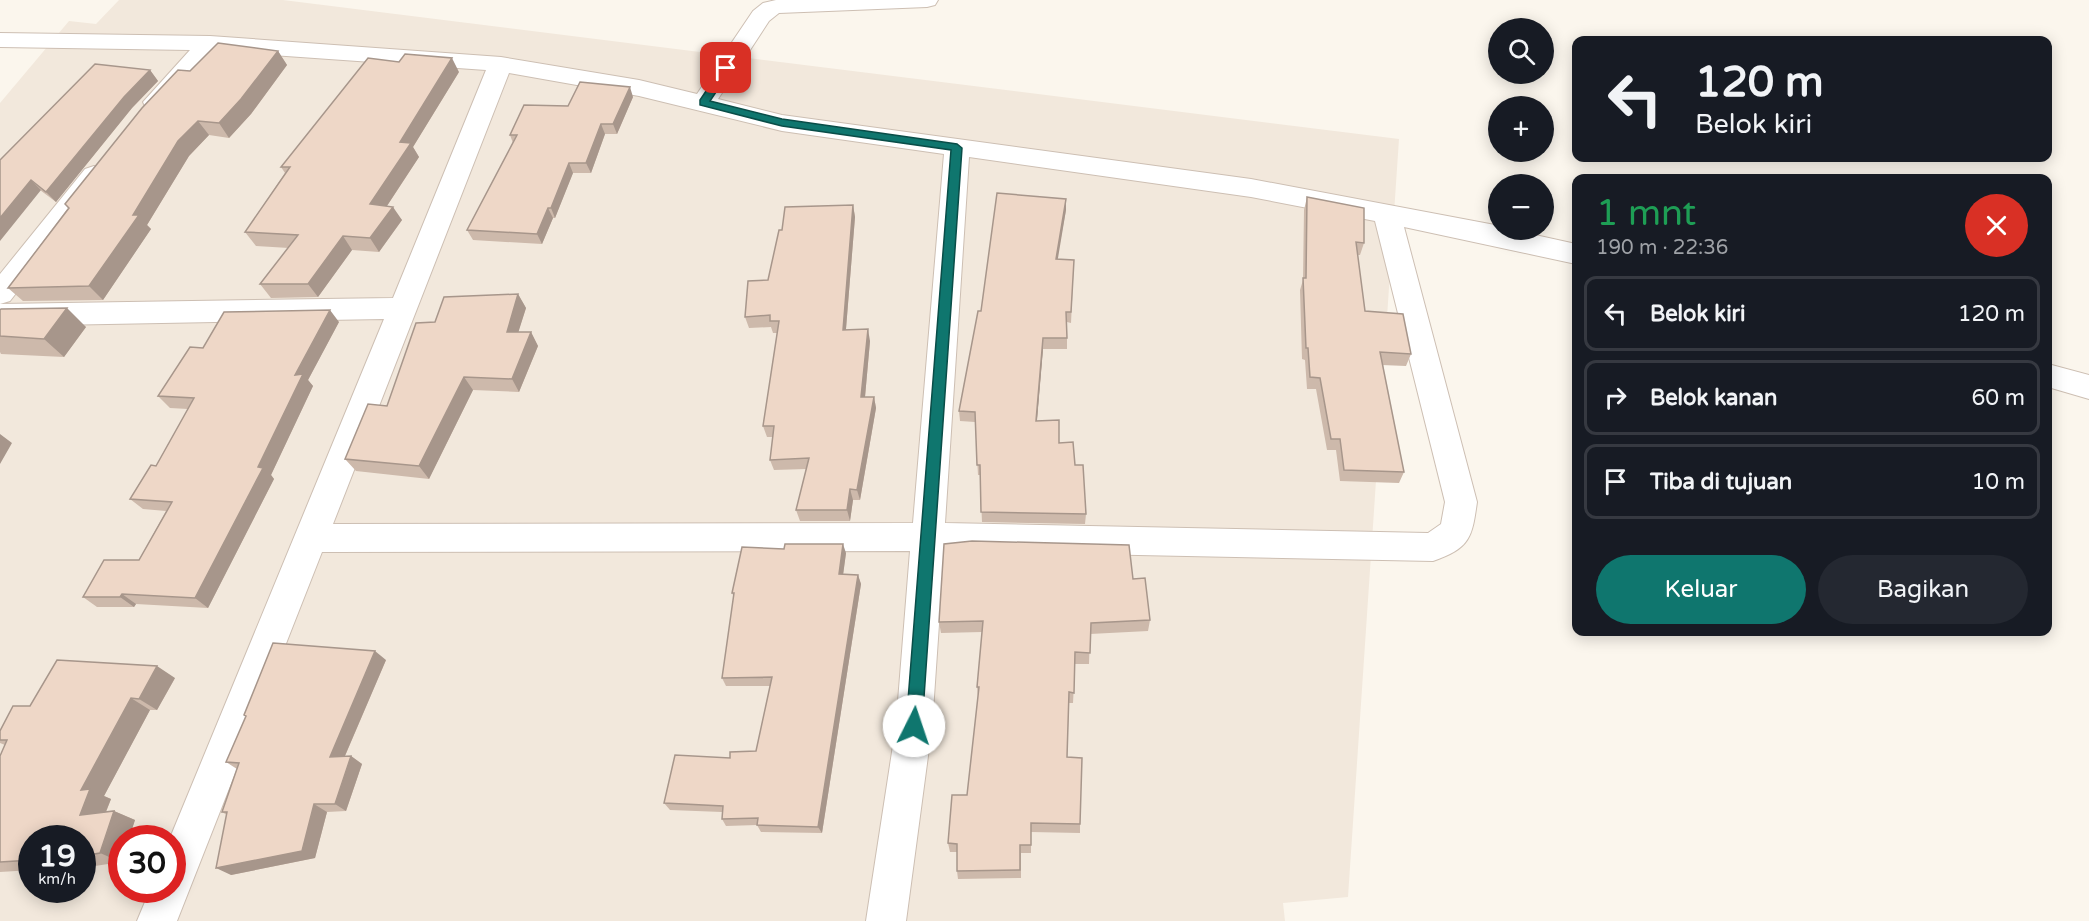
<!DOCTYPE html>
<html lang="id">
<meta charset="utf-8">
<style>
:root{--surface:#171b24;--page:#242831;--text:#f1f3f6;--muted:#9ea1a6;--line:#363941;--accent:#0f766e}
body{margin:0;font-family:"Varela Round",sans-serif;background:var(--page);color:var(--text);height:100vh;display:flex;flex-direction:column;font-size:22px;white-space:nowrap}
*{box-sizing:border-box;margin:0}
p{font-size:20px;color:var(--muted)}
.icon{flex:none;width:33px;height:33px;fill:none;stroke:currentColor;stroke-width:2;stroke-linecap:round;stroke-linejoin:round}
.map{position:relative;flex:1;overflow:hidden}
.drawer{position:absolute;left:1572px;top:174px;width:480px;height:462px;display:flex;flex-direction:column;background:var(--surface);border-radius:12px;box-shadow:0 3px 15px #0003}
.drawer>*{flex:none}
.banner{position:absolute;left:1572px;top:36px;width:480px;height:126px;border-radius:12px;box-shadow:0 3px 15px #0003;background:#171b24;color:var(--text);overflow:hidden}
.fabs{position:absolute;left:1488px;top:18px;display:grid;gap:12px}
.fabs a{display:grid;place-items:center;width:66px;height:66px;border-radius:50%;background:var(--surface);box-shadow:0 3px 15px #0003;font-size:30px}
.speed{position:absolute;left:18px;top:825px;display:flex;gap:12px;font-size:30px;font-weight:700;text-align:center}
.speed>*{display:grid;place-content:center;width:78px;height:78px;border-radius:50%;background:var(--surface);box-shadow:0 3px 15px #0003;line-height:1}
.speed small{font-size:15px;font-weight:400}
.speed .limit{border:9px solid #d22;background:#fff;color:#111}
.pin{position:absolute;display:grid;place-items:center;width:51px;height:51px;color:#fff;margin:-26px;border-radius:12px;box-shadow:0 3px 9px #0006}
.me{position:absolute;width:66px;margin:-33px;rotate:4deg;stroke-linejoin:round;filter:drop-shadow(0 0 4px #0008)}
.turn{display:flex;align-items:center;gap:21px;height:126px;padding:0 24px;font-size:27px}
.turn .icon{width:78px;height:78px;stroke-width:2.5}
.turn b{display:block;font-size:42px;line-height:51px}
.round{display:grid;place-items:center;flex:none;width:63px;height:63px;border-radius:32px;background:var(--page)}
.head{display:flex;align-items:center;justify-content:space-between;height:102px;padding:0 24px}
h1{font-size:36px;font-weight:600;line-height:45px;color:#1e9e55}
.primary-button{display:flex;gap:12px;margin-top:auto;padding:12px 24px}
.primary-button a{flex:1;height:69px;border-radius:36px;background:var(--accent);color:#fff;font-size:24px;font-weight:600;line-height:69px;text-align:center}
.primary-button a+a{background:var(--page);color:var(--text)}
ul{padding:0;list-style:none}
li{display:flex;align-items:center;gap:18px;height:75px;margin:0 12px 9px;padding:0 12px;border:3px solid var(--line);border-radius:12px}
li div{flex:1}
li b{display:block;font-size:22px}
li em{font-style:normal}
.map>svg:first-child{display:block}
</style>
<div class="map">
<svg width="2089" height="921" viewBox="0 0 2089 921">
<rect width="100%" height="100%" fill="#fbf6ed"/>
<path fill="#f2e8dc" fill-rule="evenodd" d="M119 0H283L1399 139 1348 897 1283 903 1285 921H0V103L69 21 96 24ZM32 838H82V890H32ZM122 838H172V890H122Z"/>
<g fill="none" stroke-linecap="round" stroke-linejoin="round">
<defs>
<path id="minor" d="M776 0H938L935 5 927 7 779 13 769 21 718 99 782 115 1251 179 1495 225 1498 226V230H1513L1576 244V264L1404 227 1477 502C1472 538 1470 548 1433 561L944 551 932 726 906 921H866L896 726 910 551 322 552 177 921H137L150 890H172V838H170L384 319 0 326V274L85 169 94 166 103 169 107 175 103 181 10 301 0 304 393 298 486 70 216 51 164 108 155 110 146 108 143 102 190 50 0 47V33L210 36 501 57 639 80 697 94 753 11 763 3ZM509 73 639 96 782 131 944 154 913 523 333 524ZM969 157 1251 197 1375 221 1445 502 1441 524 1428 533 945 523Z
M2048 364 2089 375V399L2048 387Z"/>
</defs>
<use href="#minor" stroke="#cdbfb3" stroke-width="2"/>
<use href="#minor" fill="#fff" fill-rule="evenodd"/>
</g>
<path fill="#cdb9ab" d="M278 51 287 65 251 114 229 138 209 135 189 156 147 225 151 229 103 300 23 301 8 288 68 208 65 204 190 71Z
M150 70 158 81 132 108 56 202 0 160Z
M459 72 413 147 419 157 387 206 402 220 379 252 352 250 318 297 271 298 260 284 289 248 256 246 245 232 285 173 281 167Z
M633 97 617 134H605L591 173H573L555 218H553L542 244 473 240 467 230 513 143 510 135Z
M1307 197 1364 243 1360 255H1357L1365 311 1411 354 1406 366 1382 365 1404 472 1399 483 1340 481 1336 450H1327L1316 389H1307L1305 360 1302 359 1300 290 1303 280 1304 210Z
M1066 199V210L1057 259 1074 260 1071 323 1067 322V349H1043L1037 421 1059 443 1075 465 1086 514 1085 524 982 522 980 475H978L975 422 960 421 959 411Z
M853 205 855 217 846 329 870 341 865 397H874L876 408 860 500H853L850 521H800L796 510 806 469 774 470 770 460 773 437H767L763 426 777 333H773L771 327 749 328 745 317 768 280 782 230Z
M518 294 526 308 518 332H531L538 346 519 392 473 390 429 479 356 471 345 459 387 406 435 322Z
M0 310 86 327 64 357 1 354 0 352Z
M339 322 308 380 313 386 271 475 274 479 208 608 136 604 134 607H97L83 597 139 560 166 511 143 509 130 499 156 466 188 409 170 408 158 396 203 348Z
M846 553 843 574 858 575 861 584 822 833 761 832 757 825 726 826 722 819V812L670 810 664 803 730 758 756 751 770 686H726L722 678 734 597 732 593Z
M1133 579 1150 620 1148 631 1090 634 1089 664H1075L1073 703H1069L1067 757 1080 824V833L1031 832V853H1021V878L958 879 957 871V852H950L948 843 967 795 978 697 977 687 982 632 941 633 939 622Z
M386 660 345 756H351L362 764 346 811 327 812 315 858 231 875 227 815 222 812 237 769 226 762 246 717 244 715Z
M175 678 157 710H150L104 796 111 799 106 812 114 811 135 820 129 838H122L121 862 82 868V838H32V870L0 872V756L5 745 0 743V731L30 706Z"/>
<path fill="#a7968b" d="M278 51 287 65 251 114 229 138 219 123Z
M452 58 459 72 413 147 419 157 379 218 370 204 400 142Z
M150 70 158 81 132 108 56 202 46 192 124 97Z
M630 87 633 97 617 134 613 124Z
M198 121 209 135 189 156 147 225 151 229 103 300 89 286 178 141Z
M601 124 605 134 591 173 586 163Z
M569 163 573 173 555 218 551 208Z
M31 180 41 190 0 241V218Z
M1066 199V210L1056 270V259Z
M853 205 855 217 845 341 843 330Z
M393 207 402 220 379 252 370 238Z
M548 208 553 218 542 244 537 234Z
M343 236 352 250 318 297 308 284Z
M518 294 526 308 514 346 507 332Z
M67 308 86 327 64 357 44 339Z
M330 310 339 322 308 380 313 386 271 475 274 479 208 608 195 598 258 467 295 375Z
M868 329 870 341 864 408 861 397Z
M531 332 538 346 519 392 512 379Z
M1043 338V349L1036 431V421Z
M464 377 473 390 429 479 419 466Z
M874 397 876 408 860 500 857 490Z
M0 434 12 443 0 464Z
M850 489 853 500 850 521 847 510Z
M843 544 846 553 842 583 839 574Z
M858 575 861 584 822 833 818 827Z
M122 594 136 604 134 607 120 597Z
M375 651 386 660 341 765 330 757Z
M157 666 175 678 157 710 139 699Z
M131 698 150 710 104 796 111 799 101 824 80 815 81 790Z
M351 756 362 764 346 811 335 804Z
M314 804 327 812 315 858 231 875 216 868Z
M114 811 135 820 129 838H122L121 862 100 853Z"/>
<path fill="#eed7c7" stroke="#a7968b" stroke-width="1.5" d="M218 43 278 51 241 99 219 123 198 121 178 141 133 215H139L89 286 8 288 69 208 65 204 142 108 178 70 190 71Z
M405 54 452 58 400 142 411 143 370 204 393 207 370 238 343 236 308 284H260L298 235 245 232 290 167H281L368 58 399 62Z
M95 64 150 70 124 97 46 192 31 180 0 218V160Z
M580 82 630 87 613 124H601L586 163H569L551 208H548L537 234 467 230 517 135H510L524 105 568 106Z
M997 193 1066 199 1056 259 1074 260 1071 312H1066L1067 338H1043L1036 421 1059 420V443L1073 442 1075 465H1083L1086 514 981 512 980 465H977L975 412 959 411 978 311H981Z
M1307 197 1364 208V243L1356 242 1365 311 1403 314 1411 354 1380 352 1404 472 1344 470 1340 439H1331L1320 378 1310 377 1308 348H1306L1303 278H1306Z
M853 205 843 330 868 329 861 397H874L857 490 850 489 847 510H796L809 458 770 460 774 426H763L779 321H770V315L745 317 748 281 768 280 779 230H782L785 207Z
M518 294 507 332H531L512 379 464 377 419 466 345 459 368 404 387 406 416 323 435 322 444 297Z
M67 308 44 339 0 336V310L1 309Z
M330 310 295 375 303 374 258 467 263 468 195 598 122 594 120 597H83L104 560H139L172 502 130 499 151 465 156 466 194 398 158 396 190 347 203 348 224 312Z
M972 541 1129 545 1133 579 1145 578 1150 620 1091 623 1090 653 1075 652 1074 693 1069 692 1067 757 1082 758 1080 824 1031 823V845H1020V870L957 871V844L948 843 952 795H967L979 687H977L983 621 939 622 944 544Z
M785 544H843L839 574 858 575 818 827 757 825 758 818 722 819 723 806 664 803 675 755 730 758V752L756 751 772 677 722 678 734 593H732L742 547 784 549Z
M273 643 375 651 330 757 351 756 335 804H314L302 851 216 868 227 812H222L239 763 226 762 246 716 244 715Z
M57 660 157 666 139 699 131 698 81 790 90 789 80 815 114 811 100 853 82 856V838H32V860L0 862V756L7 740H0V731L13 706H30Z"/>
<path fill="#0f766e" stroke="#0a4d48" stroke-width="1.5" d="M726 65 732 68 710 101 782 119 957 144 962 148 922 726 920 731 914 733 909 731 906 726 951 150 782 126 700 105V100L723 66Z"/>
</svg>
<div class="fabs">
<a><svg class="icon" aria-label="search" viewBox="0 0 24 24"><circle cx="10" cy="10" r="6"/><path d="M15 15l6 6"/></svg></a>
<a>+</a>
<a>−</a>
</div>
<div class="speed"><div>19<small>km/h</small></div><div class="limit">30</div></div>
<div class="pin" style="left:726px;top:68px;background:#d93025"><svg class="icon" aria-label="arrive" viewBox="0 0 24 24"><path d="M6 21V4h12l-3 4 3 4H6"/></svg></div>
<svg class="me" style="left:914px;top:726px" viewBox="-20 -20 40 40"><circle r="19" fill="#fff"/><path d="M0-13L10 11 0 6-10 11z" fill="#0f766e"/></svg>
<div class="banner">
<div class="turn"><svg class="icon" aria-label="left" viewBox="0 0 24 24"><path d="M17 20v-9H6M10 6l-5 5 5 5"/></svg><div><b>120 m</b>Belok kiri</div></div>
</div>
<section class="drawer">
<div class="head"><div><h1>1 mnt</h1><p>190 m · 22:36</p></div><a class="round" style="background:#d93025;color:#fff"><svg class="icon" aria-label="close" viewBox="0 0 24 24"><path d="M6 6l12 12M18 6L6 18"/></svg></a></div>
<ul>
<li><svg class="icon" aria-label="left" viewBox="0 0 24 24"><path d="M17 20v-9H6M10 6l-5 5 5 5"/></svg><div><b>Belok kiri</b></div><em>120 m</em></li>
<li><svg class="icon" aria-label="right" viewBox="0 0 24 24"><path d="M7 20v-9h11M14 6l5 5-5 5"/></svg><div><b>Belok kanan</b></div><em>60 m</em></li>
<li><svg class="icon" aria-label="arrive" viewBox="0 0 24 24"><path d="M6 21V4h12l-3 4 3 4H6"/></svg><div><b>Tiba di tujuan</b></div><em>10 m</em></li>
</ul>
<div class="primary-button"><a>Keluar</a><a>Bagikan</a></div>
</section>
</div>
